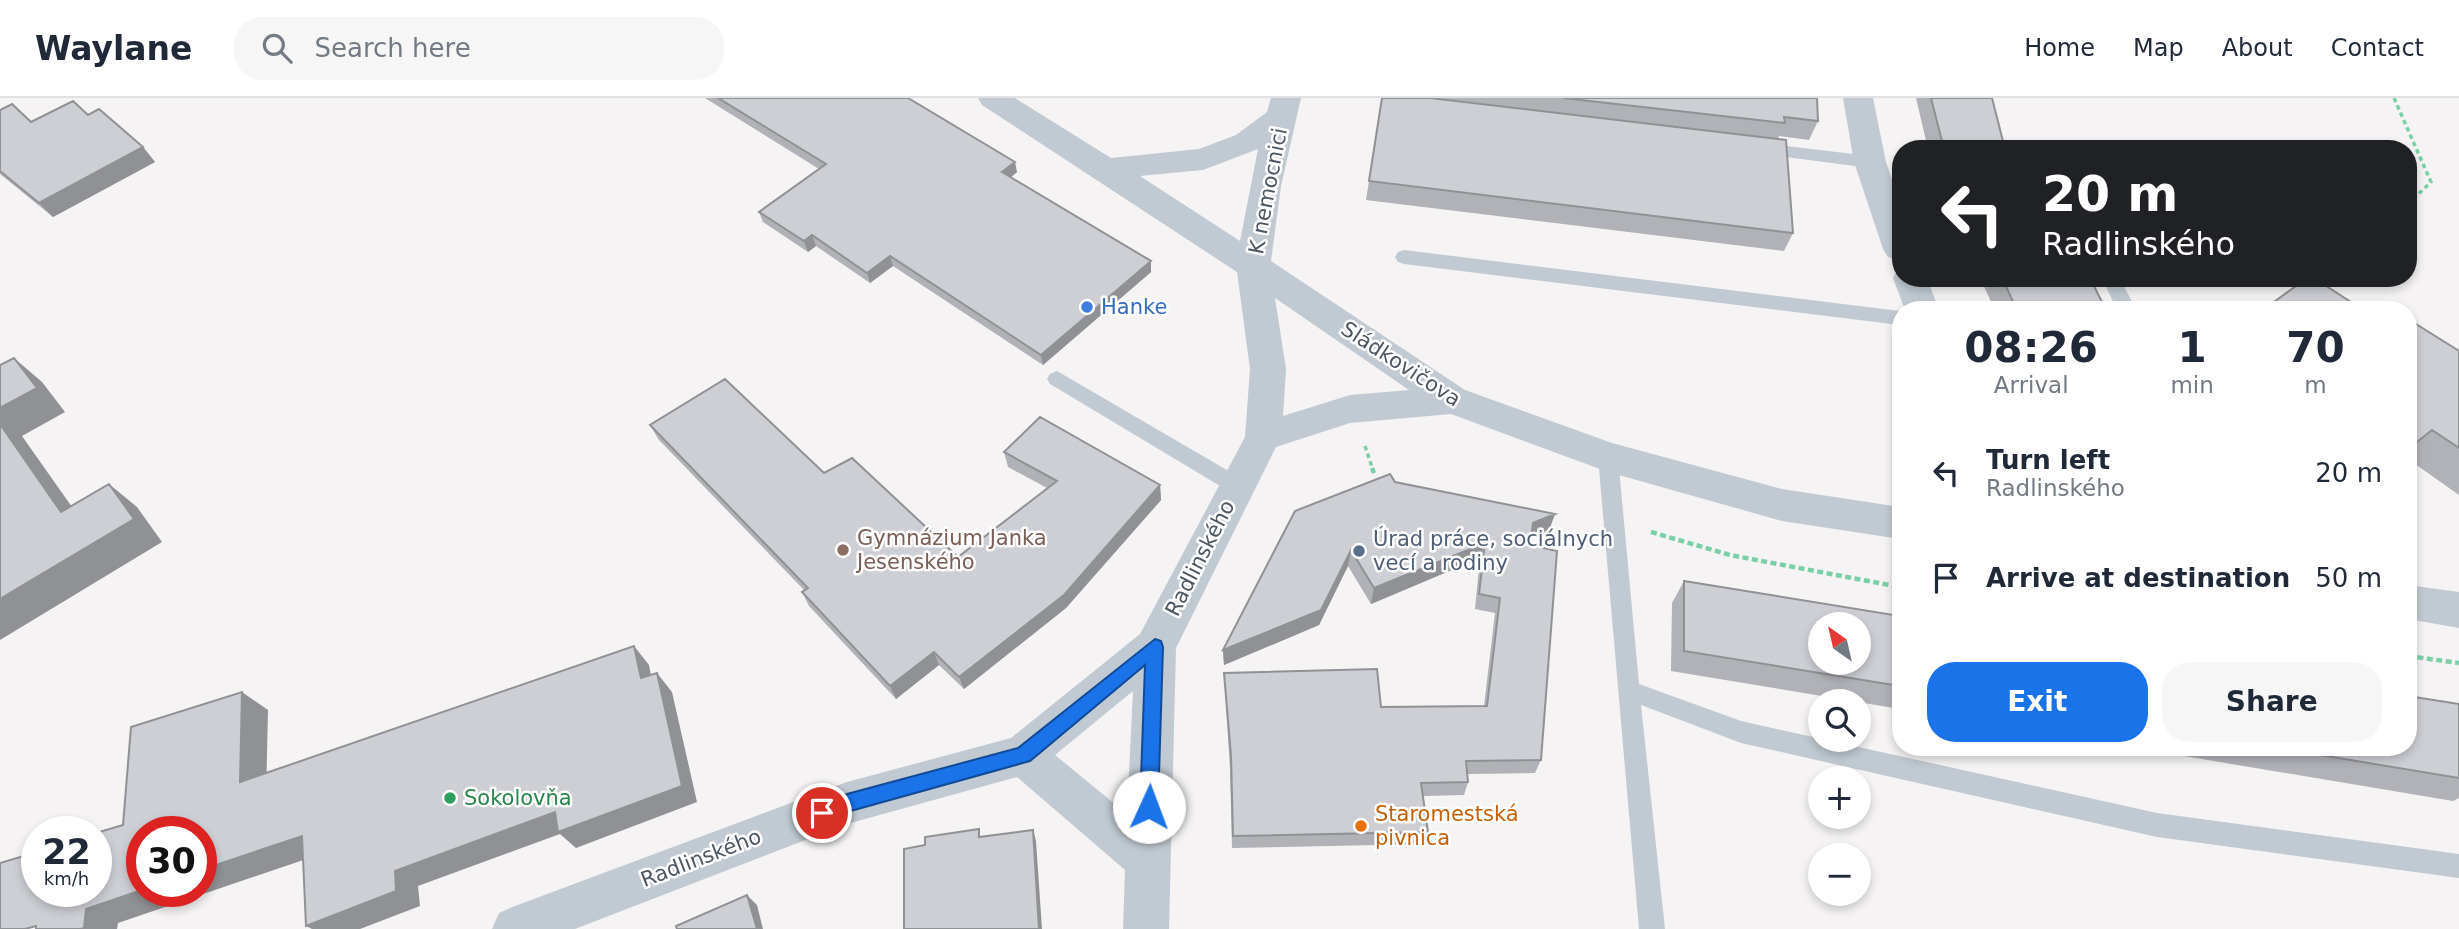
<!DOCTYPE html>
<meta charset="utf-8">
<style>
:root{--surface:#fff;--page:#f6f6f7;--text:#1f2937;--muted:#747a83;--line:#e0e1e3;--accent:#1a73e8}
body{margin:0;font-family:"DejaVu Sans",sans-serif;background:var(--page);color:var(--text);height:100vh;display:flex;flex-direction:column;font-size:26px;white-space:nowrap}
*{box-sizing:border-box;margin:0}
p{font-size:23px;color:var(--muted)}
.icon{flex:none;width:38px;height:38px;fill:none;stroke:currentColor;stroke-width:2;stroke-linecap:round;stroke-linejoin:round}
.map{position:relative;flex:1;overflow:hidden}
.details{position:absolute;left:1892px;top:203px;width:525px;height:455px;display:flex;flex-direction:column;background:var(--surface);border-radius:28px;box-shadow:0 4px 10px #0003}
.details>*{flex:none}
.banner{position:absolute;left:1892px;top:42px;width:525px;height:147px;border-radius:28px;box-shadow:0 4px 10px #0003;background:#202124;color:#fff;overflow:hidden}
.needle{width:46px;rotate:326deg}
.fabs{position:absolute;left:1808px;top:514px;display:grid;gap:14px}
.fabs a{display:grid;place-items:center;width:63px;height:63px;border-radius:50%;background:var(--surface);box-shadow:0 4px 10px #0003;font-size:35px}
.speed{position:absolute;left:21px;top:718px;display:flex;gap:14px;font-size:35px;font-weight:700;text-align:center}
.speed>*{display:grid;place-content:center;width:91px;height:91px;border-radius:50%;background:var(--surface);box-shadow:0 4px 10px #0003;line-height:1}
.speed small{font-size:18px;font-weight:400}
.speed .limit{border:10px solid #d22;background:#fff;color:#111}
.pin{position:absolute;display:grid;place-items:center;width:60px;height:60px;color:#fff;margin:-30px;border:4px solid #fff;border-radius:50%;box-shadow:0 2px 7px #0007}
.me{position:absolute;width:77px;margin:-38px;rotate:2deg;stroke-linejoin:round;filter:drop-shadow(0 0 5px #0008)}
.turn{display:flex;align-items:center;gap:24px;height:147px;padding:0 35px;font-size:32px}
.turn .icon{width:91px;height:91px;stroke-width:2.5}
.turn b{display:block;font-size:49px;line-height:60px}
.eta{display:flex;justify-content:space-evenly;align-items:center;height:119px;text-align:center}
.eta b{font-size:42px;font-weight:700;line-height:49px}
.action{display:flex;gap:14px;margin-top:auto;padding:14px 35px}
.action a{flex:1;height:80px;border-radius:28px;background:var(--accent);color:#fff;font-size:28px;font-weight:700;line-height:80px;text-align:center}
.action a+a{background:var(--page);color:var(--text)}
ul{padding:0;list-style:none}
li{display:flex;align-items:center;gap:21px;height:105px;padding:0 35px}
li div{flex:1}
li b{display:block;font-size:26px}
li em{font-style:normal}
header{display:flex;align-items:center;gap:42px;box-sizing:border-box;height:98px;padding:0 35px;background:var(--surface);border-bottom:2px solid var(--line)}
header strong{font-size:33px}
nav{display:flex;gap:38px;margin-inline-start:auto;font-size:24px}
.search{width:490px;height:63px;background:var(--page);display:flex;align-items:center;gap:18px;box-sizing:border-box;padding:0 24px;border-radius:28px;color:var(--muted);font-size:26px}
.map>svg:first-child{display:block}
</style>
<header>
<strong>Waylane</strong>
<div class="search"><svg class="icon" aria-label="search" viewBox="0 0 24 24"><circle cx="10" cy="10" r="6"/><path d="M15 15l6 6"/></svg>Search here</div>
<nav><a>Home</a><a>Map</a><a>About</a><a>Contact</a></nav>
</header>
<div class="map">
<svg width="2459" height="831" viewBox="0 0 2459 831">
<rect width="100%" height="100%" fill="#f5f3f3"/>
<g fill="none" stroke-linecap="round" stroke-linejoin="round">
<path stroke="#7ad0a6" stroke-width="3.5" stroke-dasharray="4.5 3.5" stroke-linecap="butt" d="M2394 0 2431 84 2408 106
M1365 348 1373 372"/>
<path stroke="#7ad0a6" stroke-width="4.5" stroke-dasharray="6 3.5" stroke-linecap="butt" d="M1372 370 1374 375
M1651 434 1730 457 1900 489
M2408 558 2459 565"/>
<path fill="#c1cad2" fill-rule="evenodd" d="M1761 45 1870 58 1879 64 1870 70 1755 55 1752 51Z
M1404 152 1900 213V227L1404 166 1398 164 1395 159 1398 154Z
M2102 180H2120L2136 212H2117Z
M1057 273 1244 382 1247 388 1244 394 1237 396 1230 394 1050 286 1047 281 1050 276Z
M1608 351 1615 353 1618 359 1639 586 1741 623 2157 715 2459 756V780L2157 739 1741 645 1641 607 1665 831H1639L1598 359 1601 353Z"/>
<path fill="#c1cad2" fill-rule="evenodd" d="M978 0H1015L1111 60 1199 51 1236 37 1267 14 1271 0H1301L1281 88 1271 163 1465 292 1612 345 1782 391 1900 409V441L1782 423 1608 374 1451 316 1350 325 1276 349 1176 550 1169 831H1123L1125 772 1017 679 847 726 575 831H492L499 815 515 808 847 684 1011 640 1140 536 1245 339 1250 271 1237 174 982 7ZM1258 51 1240 143 1140 78 1203 72ZM1275 200 1409 292 1350 297 1283 318 1286 271ZM1133 593 1127 716 1055 657Z
M1843 0H1873L1886 64 1900 105V163L1888 159 1883 151 1854 64Z
M1898 171H1900V180H1927L1939 212H1905L1893 180Z
M2408 487 2459 494V530L2408 521Z"/>
</g>
<path fill="#b0b2b7" d="M705 0H908L1017 74 1011 79 1151 163V174L1043 267 893 168 870 185 816 148 808 154 763 124 759 114 819 71Z
M1382 0H1817L1818 23 1809 42 1779 38 1778 41 1793 135 1784 153 1366 102Z
M1916 0H1992L2005 51H1928Z
M0 12 31 24 88 17 143 49 155 64 53 119 0 76Z
M1980 180H2090L2106 212H1995Z
M2408 221 2459 253V397L2408 361Z
M650 327 824 375 958 459 1047 390 1008 369 1004 354 1160 387 1161 402 1066 510 964 591 939 567 896 601 809 508 802 494 804 492 659 342Z
M1395 384 1555 416 1549 432 1531 439 1530 447 1541 662 1535 675 1467 676 1468 684 1464 697 1423 698 1428 734 1424 746 1232 750 1230 671 1224 575 1381 609 1484 608 1495 515 1475 511 1480 460 1371 506 1348 468 1319 527 1224 567 1223 552Z
M1684 483 1900 518V611L1671 573 1672 505Z
M2459 606V700L2453 703 2130 649H2408Z"/>
<path fill="#909195" d="M143 49 155 64 53 119 39 105Z
M1015 64 1017 74 1004 85 1002 74Z
M812 137 816 148 808 154 804 143Z
M890 158 893 168 870 185 867 175Z
M1151 163V174L1043 267 1041 257Z
M14 260 42 284 65 314 22 338 91 436 61 414 0 326V310Z
M109 386 137 409 162 444 0 542V501Z
M1160 387 1161 402 1066 510 964 591 959 579Z
M1555 416 1549 432 1527 441 1533 425Z
M1485 445 1480 460 1371 506 1374 490Z
M1351 452 1348 468 1319 527 1224 567 1223 552Z
M634 548 649 567 655 599 641 580Z
M934 554 939 567 896 601 890 588Z
M657 575 672 594 697 704 576 750 560 736 418 788 420 808 360 831H312L306 828 395 773Z
M242 594 268 612 266 701 240 684Z
M1033 732 1036 743 1042 831H1039Z
M302 738 327 754 118 825 117 831H81L86 811 142 792 201 793V772Z
M747 797 757 807 763 831H757Z"/>
<path fill="#cdcfd5" stroke="#909195" stroke-width="2" fill-rule="evenodd" d="M718 0H908L1015 64 1002 74 1151 163 1041 257 890 158 867 175 812 137 804 143 759 114 826 66Z
M1382 0H1430L1786 42 1793 135 1369 83Z
M1563 0H1817L1818 23 1784 19 1785 25Z
M1931 0H1992L2005 51H1944Z
M73 3 88 17 99 11 143 49 39 105 0 73V12L12 6 31 24Z
M2002 180H2090L2106 212H2017Z
M2307 180H2314L2363 212H2263Z
M2408 221 2459 253V350L2432 332 2417 344 2408 338Z
M14 260 37 290 0 310V267Z
M725 281 824 375 852 360 958 459 1057 383 1004 354 1040 319 1160 387 1064 497 959 579 934 554 890 588 802 494 808 490 650 327Z
M0 326 61 414 109 386 134 421 0 501Z
M1390 376 1395 384 1555 416 1533 425 1530 447 1557 453 1541 662 1466 663 1468 684 1421 685 1428 734 1233 738 1231 658 1224 575 1377 571 1381 609 1487 608 1500 500 1479 496 1485 445 1374 490 1351 452 1321 512 1223 552 1295 413Z
M1684 483 1900 518V588L1684 553ZM1820 527H1858V565H1820Z
M634 548 641 580 657 575 682 688 558 734 555 714 395 773 396 793 306 828 302 738 201 772V733H142V792L86 811 84 830 81 831H36V828L25 831H0V765L37 754V793H96V735L123 727 131 629 242 594 240 684Z
M2408 598 2459 606V680L2272 649H2408Z
M979 731V739L1033 732 1039 831H904V751L925 747V739Z
M747 797 757 831H677L676 828Z"/>
<path fill="#1a73e8" stroke="#114b97" stroke-width="2" d="M1155 541 1161 543 1163 549 1158 709 1156 715 1149 718 1143 715 1140 709 1145 567 1030 663 847 714 822 723 815 721 812 715 815 708 847 696 1018 650Z"/>
<circle fill="#3f7fe0" stroke="#fff" stroke-width="2.5" cx="1087" cy="209" r="7"/>
<circle fill="#8d6e63" stroke="#fff" stroke-width="2.5" cx="843" cy="452" r="7"/>
<circle fill="#5c6f8a" stroke="#fff" stroke-width="2.5" cx="1359" cy="453" r="7"/>
<circle fill="#2e9e5b" stroke="#fff" stroke-width="2.5" cx="450" cy="700" r="7"/>
<circle fill="#e8710a" stroke="#fff" stroke-width="2.5" cx="1361" cy="728" r="7"/>
<g text-anchor="middle" dominant-baseline="central" stroke-width="5" stroke-linejoin="round" paint-order="stroke">
<g font-size="21" fill="#4a5661" stroke="#fff">
<text transform="translate(1268 93) rotate(-79)">K nemocnici</text>
<text transform="translate(1401 266) rotate(33)">Sládkovičova</text>
<text transform="translate(1200 460) rotate(-63)">Radlinského</text>
<text transform="translate(701 760) rotate(-21)">Radlinského</text>
</g>
<g font-size="21" fill="#366cbe" stroke="#fff" text-anchor="start">
<text x="1101" y="209">Hanke</text>
</g>
<g font-size="21" fill="#785e54" stroke="#fff" text-anchor="start">
<text x="857" y="440">Gymnázium Janka<tspan x="857" dy="24">Jesenského</tspan></text>
</g>
<g font-size="21" fill="#4e5e75" stroke="#fff" text-anchor="start">
<text x="1373" y="441">Úrad práce, sociálnych<tspan x="1373" dy="24">vecí a rodiny</tspan></text>
</g>
<g font-size="21" fill="#27864d" stroke="#fff" text-anchor="start">
<text x="464" y="700">Sokolovňa</text>
</g>
<g font-size="21" fill="#c56008" stroke="#fff" text-anchor="start">
<text x="1375" y="716">Staromestská<tspan x="1375" dy="24">pivnica</tspan></text>
</g>
</g>
</svg>
<div class="fabs">
<a><svg class="needle" viewBox="-14 -14 28 28"><path d="M0-13l5 13h-10z" fill="#e53935"/><path d="M0 13l5-13h-10z" fill="#747a83"/></svg></a>
<a><svg class="icon" aria-label="search" viewBox="0 0 24 24"><circle cx="10" cy="10" r="6"/><path d="M15 15l6 6"/></svg></a>
<a>+</a>
<a>−</a>
</div>
<div class="speed"><div>22<small>km/h</small></div><div class="limit">30</div></div>
<div class="pin" style="left:822px;top:715px;background:#d93025"><svg class="icon" aria-label="arrive" viewBox="0 0 24 24"><path d="M6 21V4h12l-3 4 3 4H6"/></svg></div>
<svg class="me" style="left:1149px;top:709px" viewBox="-20 -20 40 40"><circle r="19" fill="#fff"/><path d="M0-13L10 11 0 6-10 11z" fill="#1a73e8"/></svg>
<div class="banner">
<div class="turn"><svg class="icon" aria-label="left" viewBox="0 0 24 24"><path d="M17 20v-9H6M10 6l-5 5 5 5"/></svg><div><b>20 m</b>Radlinského</div></div>
</div>
<section class="details">
<div class="eta">
<div><b>08:26</b><p>Arrival</p></div>
<div><b>1</b><p>min</p></div>
<div><b>70</b><p>m</p></div>
</div>
<ul>
<li><svg class="icon" aria-label="left" viewBox="0 0 24 24"><path d="M17 20v-9H6M10 6l-5 5 5 5"/></svg><div><b>Turn left</b><p>Radlinského</p></div><em>20 m</em></li>
<li><svg class="icon" aria-label="arrive" viewBox="0 0 24 24"><path d="M6 21V4h12l-3 4 3 4H6"/></svg><div><b>Arrive at destination</b></div><em>50 m</em></li>
</ul>
<div class="action"><a>Exit</a><a>Share</a></div>
</section>
</div>
